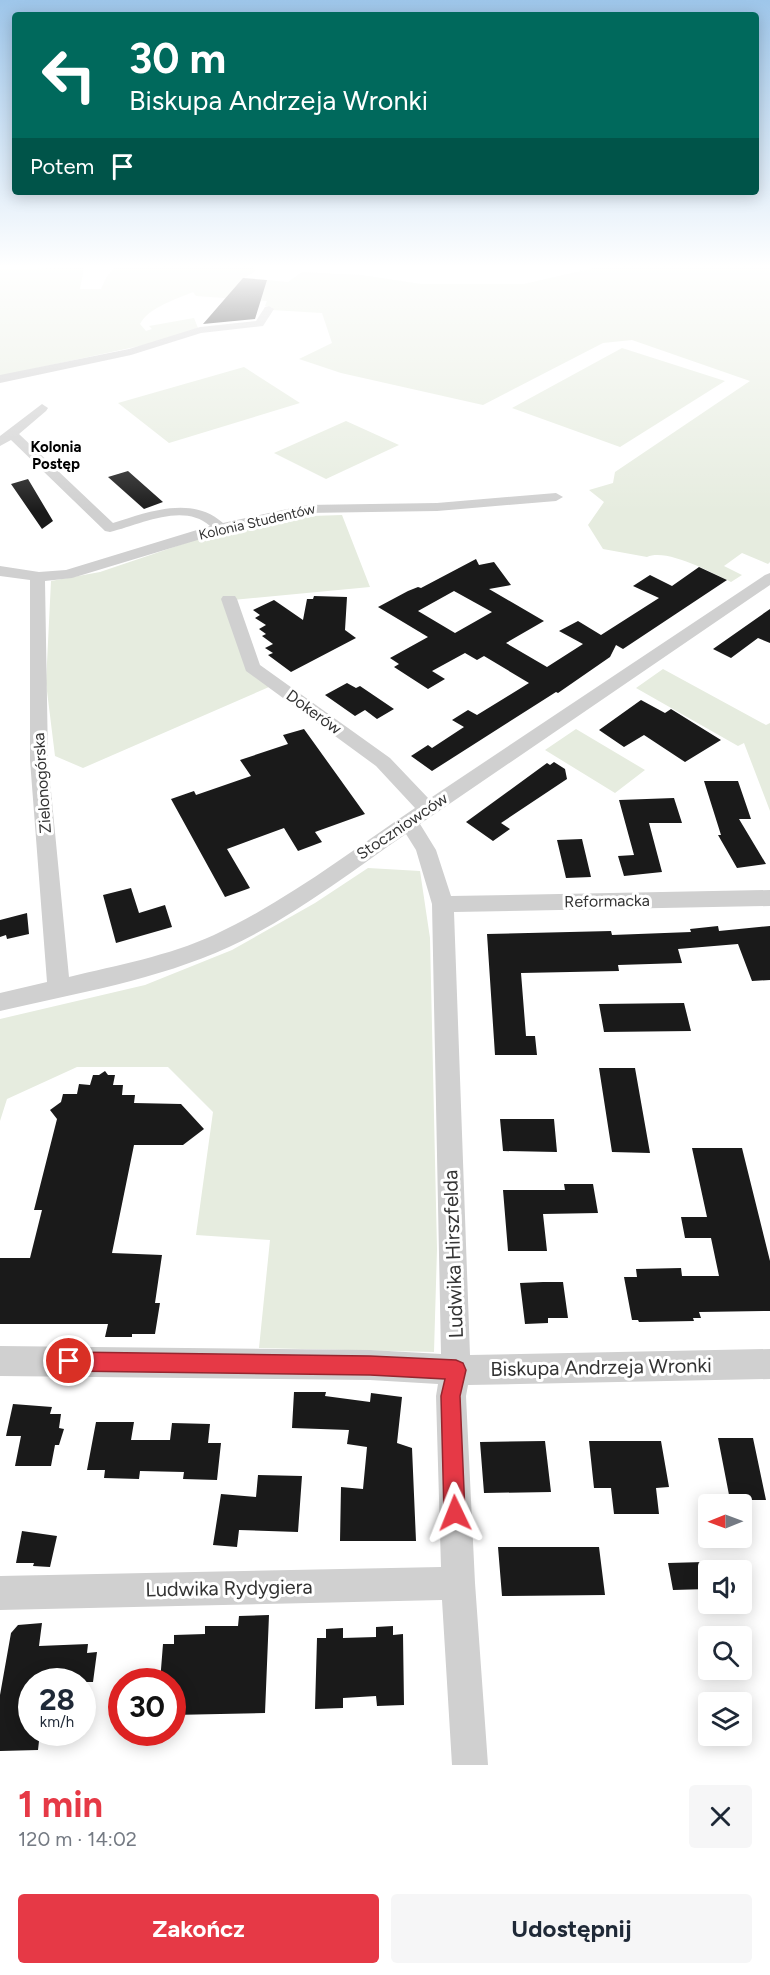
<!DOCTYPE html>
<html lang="pl">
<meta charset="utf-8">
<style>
:root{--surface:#fff;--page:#f6f6f7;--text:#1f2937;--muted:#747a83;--accent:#e63946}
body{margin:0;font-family:Figtree,sans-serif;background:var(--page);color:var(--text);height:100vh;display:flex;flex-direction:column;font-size:22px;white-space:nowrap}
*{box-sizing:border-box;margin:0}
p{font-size:20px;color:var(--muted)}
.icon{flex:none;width:33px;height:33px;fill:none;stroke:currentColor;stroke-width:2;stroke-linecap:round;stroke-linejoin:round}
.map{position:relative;height:1765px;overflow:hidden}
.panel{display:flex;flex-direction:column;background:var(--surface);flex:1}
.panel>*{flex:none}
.hud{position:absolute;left:12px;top:12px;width:747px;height:183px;border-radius:6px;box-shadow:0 3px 15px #0003;background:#00695c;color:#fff;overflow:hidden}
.needle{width:39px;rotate:269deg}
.buttons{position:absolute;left:698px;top:1494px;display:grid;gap:12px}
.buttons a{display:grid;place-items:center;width:54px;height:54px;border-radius:6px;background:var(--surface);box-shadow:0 3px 15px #0003;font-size:30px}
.speed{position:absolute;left:18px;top:1668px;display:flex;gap:12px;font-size:30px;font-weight:700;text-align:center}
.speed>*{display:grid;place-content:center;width:78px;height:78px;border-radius:50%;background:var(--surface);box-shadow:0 3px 15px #0003;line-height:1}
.speed small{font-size:15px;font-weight:400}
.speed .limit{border:9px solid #d22;background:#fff;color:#111}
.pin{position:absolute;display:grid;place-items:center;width:51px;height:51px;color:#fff;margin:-26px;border:3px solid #fff;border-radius:50%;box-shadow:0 2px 6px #0007}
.me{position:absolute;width:66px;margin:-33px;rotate:358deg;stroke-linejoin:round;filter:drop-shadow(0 0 4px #0008)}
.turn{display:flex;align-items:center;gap:21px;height:126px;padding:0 18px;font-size:27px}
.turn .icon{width:78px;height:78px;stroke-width:2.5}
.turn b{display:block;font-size:42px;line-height:51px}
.then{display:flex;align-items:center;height:57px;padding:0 18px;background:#0003;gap:12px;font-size:22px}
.round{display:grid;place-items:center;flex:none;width:63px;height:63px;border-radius:6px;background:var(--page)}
.head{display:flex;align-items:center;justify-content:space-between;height:102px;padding:0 18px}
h1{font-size:36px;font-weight:700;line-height:45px;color:var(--accent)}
.cta{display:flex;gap:12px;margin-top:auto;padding:12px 18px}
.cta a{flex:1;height:69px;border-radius:6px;background:var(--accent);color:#fff;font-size:24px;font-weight:700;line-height:69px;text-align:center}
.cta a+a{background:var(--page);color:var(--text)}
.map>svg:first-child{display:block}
</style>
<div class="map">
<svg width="770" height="1765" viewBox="0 0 770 1765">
<rect width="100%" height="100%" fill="#fff"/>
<path fill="#e6ecdf" d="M146 265H252L256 271 244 278 288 282 302 272 362 275 421 284H524L606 265H770V562L768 564 742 553 724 566 742 575 731 582C712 573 667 548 647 557L603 549 588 525 604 502 589 490 613 483 615 472 750 381 632 340 603 343 483 405 341 373 299 359 332 343 322 313 271 310 272 307 265 306 267 301 196 296 193 292C177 299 149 307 140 324L146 331 152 329 149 326 194 318 198 328 158 342 0 376V269L84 268 80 289H101L106 278 114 268H145Z
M622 348 725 381 620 447 512 408Z
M244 367 300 403 169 443 118 403Z
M346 421 399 445 326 479 274 453Z
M342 515 370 587 222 601 269 687 83 768 55 756 46 683 51 581 100 572 242 524 280 517Z
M663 669 766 725 770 723V811L744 743 738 746 636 688Z
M576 729 645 770 615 793 545 750Z
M368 868 420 871 430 938 437 1249 434 1352 259 1348 270 1240 196 1235 213 1112 168 1067H77L7 1099 0 1121V1019L145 985 232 950 315 903Z"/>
<path fill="#1a1a1a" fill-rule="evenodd" d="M243 278 267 280 255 319 203 324Z
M128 471 163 502 144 509 108 477Z
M28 479 53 521 42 529 11 484Z
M476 559 479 565 494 562 511 585 489 589 544 621 506 643 547 667 583 644 559 631 578 621 601 635 659 598 633 586 650 575 672 586 699 567 727 580 623 649 616 645 610 657 558 693 556 692 432 771 411 756 428 745 432 748 464 727 452 720 468 710 477 715 529 683 484 656 477 660 465 653 432 671 445 679 428 689 394 667 399 664 390 658 428 637 378 607 408 591 418 587 421 588ZM454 591 492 612 455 633 418 611Z
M314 596 347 597 345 630 356 638 291 672 268 655 273 653 265 648 273 644 262 636 266 634 259 629 266 625 255 618 260 615 253 610 274 600 303 620 307 599H313Z
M770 609V643L758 638 731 658 713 649Z
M347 683 356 688 360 686 394 709 377 719 365 710 355 716 325 695Z
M641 700 665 713 671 709 721 740 685 762 644 735 624 747 599 730Z
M304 729 365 814 315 832 322 842 298 851 284 828 227 849 250 888 225 897 171 799 194 791 196 795 251 776 240 760 288 744 283 735Z
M554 762 565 769 567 779 501 823 510 829 493 841 466 822 547 763 550 765Z
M704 781H738L751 819H739L766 864 737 868 718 835H721Z
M674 798 682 823H649L662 872 624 876 618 856 634 855 619 800Z
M582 839 591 877 566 878 557 840Z
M131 888 139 913 165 905 172 927 116 943 103 895Z
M27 913 29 934 7 939 6 935 0 937V920Z
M718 926 719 931 770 926V980L752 981 738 944 678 949 682 963 618 965 619 971 521 973 526 1036H535L537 1055H495L487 934 611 931 612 935 691 932 690 929Z
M684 1003 691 1031 604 1032 599 1004Z
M599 1068H635L650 1153 612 1152Z
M105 1071 108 1075H115L113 1085H123L122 1095H135L134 1103 181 1104 204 1129 183 1145H134L112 1253 162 1255 155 1303H160L155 1334H132V1337H105L108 1324H0V1258H30L42 1210H34L57 1119 50 1110 61 1102 63 1094H77L79 1084 90 1085 93 1075H99Z
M500 1119H554L557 1152 503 1151Z
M692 1148H742L770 1261V1311L699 1312 701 1318H693L694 1321 639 1322 638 1320H632L624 1277H637L636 1269 681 1268 682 1276H719L711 1238H685L681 1217H707Z
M564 1184H593L598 1213 543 1214 547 1251H508L503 1190H565Z
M543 1282H563L568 1318H548V1323L525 1324 520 1283Z
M294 1392H326L325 1396 370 1402 371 1393 402 1397 397 1443 412 1448 416 1541H340L341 1487 363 1489 367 1447 347 1444 349 1430 292 1428Z
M13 1404 52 1407 50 1414H61L59 1428 64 1429 59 1445H55L51 1466H15L21 1436H6Z
M96 1422H134L131 1440H170L172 1423 210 1424 208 1443H221L217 1480 183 1479 184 1472 140 1471 139 1479 104 1478 105 1470H87Z
M718 1438H753L766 1500H730Z
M545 1441 551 1492 484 1493 480 1442Z
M589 1441H661L669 1487 656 1488 659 1514H614L611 1488H594Z
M258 1475 302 1476 298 1532 239 1530 237 1547 213 1545 221 1494 256 1497Z
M22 1531 57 1536 50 1567 33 1566 34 1563H16Z
M498 1547H599L605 1595 502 1596Z
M704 1562 708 1589 673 1590 668 1563Z
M269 1615 265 1713 172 1715V1682H160L163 1644H174V1635L205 1634V1626H238L239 1616Z
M42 1623 39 1646 88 1644 87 1653 97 1652 93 1682H32V1732H40L38 1750 0 1751V1695L11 1633 18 1625Z
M393 1626V1635L403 1634 404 1705 377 1706 376 1696 343 1698V1708L315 1709 317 1638H326V1629L343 1628V1638L376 1637V1627Z"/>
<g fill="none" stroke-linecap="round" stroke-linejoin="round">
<path fill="#d0d0d0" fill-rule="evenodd" d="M269 306 274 309 263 326 201 333 131 355 0 383V375L129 349 200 327 256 321 265 307Z
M42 404 48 408 46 411 19 434 113 523C148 512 192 495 223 523L306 505 437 503 556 493 563 497 556 501 437 511 306 513 224 532 72 578 45 581 48 760 69 977C118 965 168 956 214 935 285 902 350 852 415 808L376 766 246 671 221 599 223 596H235L237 599 260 665 390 758 429 799 765 575 770 573V585L420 824 436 850 451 896 770 890V906L454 912 470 1355 770 1349V1379L468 1385 466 1396 475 1583 488 1765H452L442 1600 0 1610V1576L441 1567 436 1396 438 1384 370 1380 0 1376V1346L370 1350 441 1354 432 904 416 850 406 834C349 873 292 918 229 947 157 980 77 993 0 1011V993L47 982 30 760V580L0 576V566L39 572 66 570 210 526C183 502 140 525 110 532L105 531 11 440 0 446V436Z"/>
</g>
<linearGradient id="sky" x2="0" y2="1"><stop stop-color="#9ec6ea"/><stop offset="0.52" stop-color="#fff"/><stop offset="1" stop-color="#fff" stop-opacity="0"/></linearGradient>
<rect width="770" height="512" fill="url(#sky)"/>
<path fill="#e63946" stroke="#96252e" stroke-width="1.5" d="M69 1352 370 1356 456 1360 463 1363 466 1370 460 1396 465 1513 462 1520 455 1524 448 1520 444 1513 441 1396 445 1379 370 1375 69 1371 63 1368 60 1361 63 1355Z"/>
<g text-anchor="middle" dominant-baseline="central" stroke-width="6" stroke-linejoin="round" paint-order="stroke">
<g font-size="14" fill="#333" stroke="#fff">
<text transform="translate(257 522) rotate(-13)">Kolonia Studentów</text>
</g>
<g font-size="15" font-weight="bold" fill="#000" stroke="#fff">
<text x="56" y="447">Kolonia<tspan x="56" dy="17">Postęp</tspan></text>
</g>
<g font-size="16" fill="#333" stroke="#fff">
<text transform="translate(314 712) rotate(36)">Dokerów</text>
<text transform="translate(42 783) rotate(-94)">Zielonogórska</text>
<text transform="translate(402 826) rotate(-34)">Stoczniowców</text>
<text transform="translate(607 901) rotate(-1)">Reformacka</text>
</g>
<g font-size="20" fill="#333" stroke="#fff">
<text transform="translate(453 1254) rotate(-92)">Ludwika Hirszfelda</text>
<text transform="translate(601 1367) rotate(-1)">Biskupa Andrzeja Wronki</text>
<text transform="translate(229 1588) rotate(-1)">Ludwika Rydygiera</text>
</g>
</g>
</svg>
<div class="buttons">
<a><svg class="needle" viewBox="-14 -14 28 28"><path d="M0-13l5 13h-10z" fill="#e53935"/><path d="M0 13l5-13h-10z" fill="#747a83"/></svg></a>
<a><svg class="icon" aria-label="sound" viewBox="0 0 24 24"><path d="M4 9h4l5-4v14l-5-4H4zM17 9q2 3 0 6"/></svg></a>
<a><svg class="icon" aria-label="search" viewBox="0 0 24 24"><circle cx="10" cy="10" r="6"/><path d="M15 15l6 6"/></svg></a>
<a><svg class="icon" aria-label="layers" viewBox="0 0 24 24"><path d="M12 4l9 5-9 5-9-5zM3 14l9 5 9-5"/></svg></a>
</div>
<div class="speed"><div>28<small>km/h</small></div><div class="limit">30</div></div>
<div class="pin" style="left:69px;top:1361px;background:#d93025"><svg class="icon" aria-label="arrive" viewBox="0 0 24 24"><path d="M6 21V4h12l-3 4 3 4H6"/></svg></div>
<svg class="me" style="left:455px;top:1513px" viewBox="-20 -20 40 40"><path d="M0-17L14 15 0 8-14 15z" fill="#e63946" stroke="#fff" stroke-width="4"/></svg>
<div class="hud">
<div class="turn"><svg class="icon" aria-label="left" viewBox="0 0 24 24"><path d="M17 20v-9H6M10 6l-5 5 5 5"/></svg><div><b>30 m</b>Biskupa Andrzeja Wronki</div></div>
<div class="then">Potem<svg class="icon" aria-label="arrive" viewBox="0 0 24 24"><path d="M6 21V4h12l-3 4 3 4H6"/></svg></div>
</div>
</div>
<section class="panel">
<div class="head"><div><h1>1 min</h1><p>120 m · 14:02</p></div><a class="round"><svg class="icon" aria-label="close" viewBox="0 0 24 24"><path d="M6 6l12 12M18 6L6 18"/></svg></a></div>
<div class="cta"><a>Zakończ</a><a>Udostępnij</a></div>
</section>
